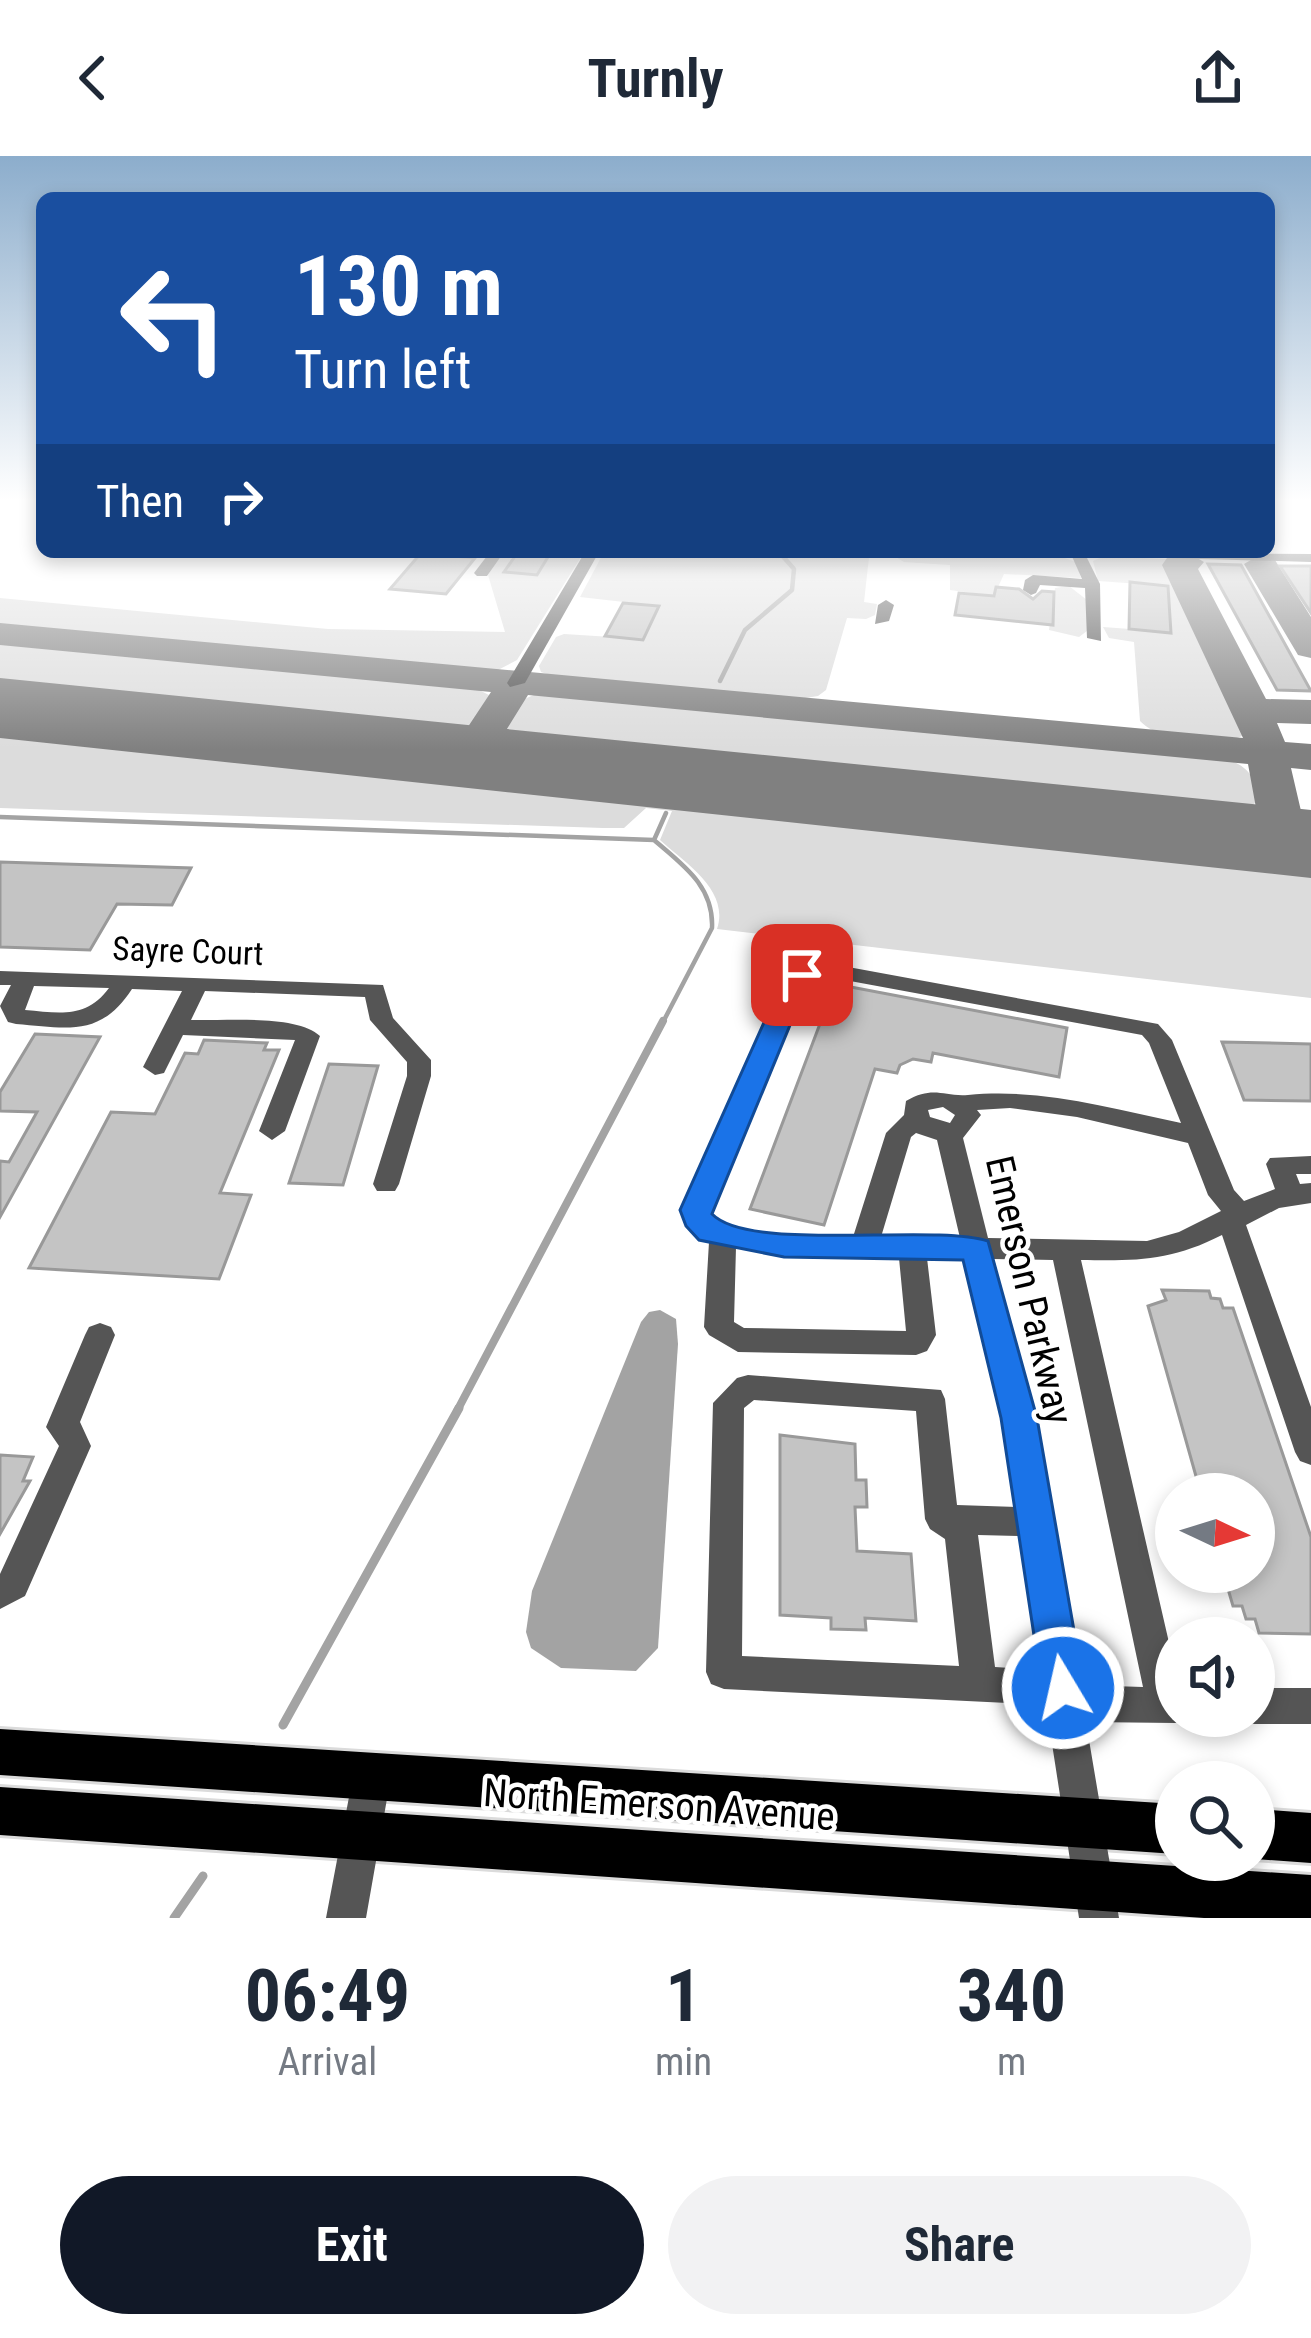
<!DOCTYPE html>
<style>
:root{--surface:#fff;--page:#f2f2f3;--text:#1f2937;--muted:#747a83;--accent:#111827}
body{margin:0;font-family:"Roboto Condensed",sans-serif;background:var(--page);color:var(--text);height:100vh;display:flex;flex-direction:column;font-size:45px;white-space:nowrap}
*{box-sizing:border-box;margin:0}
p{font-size:39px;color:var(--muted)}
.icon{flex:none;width:66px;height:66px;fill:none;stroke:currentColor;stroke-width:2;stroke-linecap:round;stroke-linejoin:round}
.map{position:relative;height:1762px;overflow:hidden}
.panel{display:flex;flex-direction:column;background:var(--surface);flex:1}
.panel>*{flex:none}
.guide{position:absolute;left:36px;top:36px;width:1239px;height:366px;border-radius:18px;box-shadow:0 6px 18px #0003;background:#1a4fa0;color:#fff;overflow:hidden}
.needle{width:78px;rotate:94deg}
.fabs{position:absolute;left:1155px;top:1317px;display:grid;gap:24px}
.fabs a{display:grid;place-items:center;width:120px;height:120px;border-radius:50%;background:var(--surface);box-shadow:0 6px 18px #0003;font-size:60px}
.pin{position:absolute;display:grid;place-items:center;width:102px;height:102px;color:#fff;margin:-51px;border-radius:24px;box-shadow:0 6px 18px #0006}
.me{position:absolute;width:132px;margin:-66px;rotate:351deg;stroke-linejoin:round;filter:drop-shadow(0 0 9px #0008)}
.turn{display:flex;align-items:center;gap:42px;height:252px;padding:0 60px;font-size:54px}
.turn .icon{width:156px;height:156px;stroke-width:2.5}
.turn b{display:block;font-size:84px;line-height:102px}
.then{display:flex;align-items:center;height:114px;padding:0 60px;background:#0003;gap:24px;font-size:45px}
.eta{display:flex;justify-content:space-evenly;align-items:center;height:204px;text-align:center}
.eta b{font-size:72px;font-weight:700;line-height:84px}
.action{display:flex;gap:24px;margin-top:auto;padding:24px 60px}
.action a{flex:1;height:138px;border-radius:72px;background:var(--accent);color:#fff;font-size:48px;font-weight:700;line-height:138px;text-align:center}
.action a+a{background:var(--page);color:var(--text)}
header{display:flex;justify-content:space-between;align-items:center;height:156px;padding:0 60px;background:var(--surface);font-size:54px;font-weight:700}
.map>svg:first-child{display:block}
</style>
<header><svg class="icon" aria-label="back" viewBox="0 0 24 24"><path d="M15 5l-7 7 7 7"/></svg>Turnly<svg class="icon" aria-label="share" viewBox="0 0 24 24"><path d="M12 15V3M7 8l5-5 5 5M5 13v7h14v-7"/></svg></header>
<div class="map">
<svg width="1311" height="1762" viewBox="0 0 1311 1762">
<rect width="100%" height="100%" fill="#fff"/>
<path fill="#dcdcdc" d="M500 396H584L517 504 498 514 0 470V442L328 473 505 476 488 419Z
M604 396H874L882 401H869L864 446 877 448 875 459 866 463 847 462 826 534 818 540 793 544 561 523 541 516 539 510 556 481 564 478 643 483 659 450 580 441Z
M905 396 1050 397 1076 406 1081 422 1004 418 994 440 950 434V409L904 406 896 401Z
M1105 400 1183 404 1165 406 1246 578C1219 594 1162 587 1140 565L1134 486 1109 482 1103 471 1170 476 1169 430 1098 425 1093 405Z
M1069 430 1087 444V475L1079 481 1049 474 1055 432Z
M0 484 471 530 491 540 468 572 431 582 0 540Z
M546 537 1198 595C1231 604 1254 606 1259 643L1244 658 1222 662 545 595 509 584 504 575C508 551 523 539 546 537Z
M0 565 1311 701V842L717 773C730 734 685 707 660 684L672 655 646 652 624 672H603L0 652Z"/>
<path fill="#a3a3a3" d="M660 1154 676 1163 678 1188 658 1492 636 1515 561 1512 531 1492 526 1476 532 1435 641 1166 649 1156Z"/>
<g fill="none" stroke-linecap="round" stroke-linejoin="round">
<path stroke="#a3a3a3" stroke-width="4.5" d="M720 525 745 474 792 434 794 413 779 396
M0 661 654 684
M662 868 712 772C714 730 683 709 654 684L666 657"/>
<path stroke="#a3a3a3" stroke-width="8" d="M457 1255 663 865"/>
<path stroke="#a3a3a3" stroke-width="9" d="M283 1569 459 1252
M174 1762 203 1720"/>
<path fill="#808080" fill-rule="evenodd" d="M1187 396 1204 406 1198 413 1266 543 1311 544V568L1277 567 1285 586 1311 588V614L1291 612 1308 685 1301 695 1285 699 1269 695 1262 685 1248 608 528 539 484 610 469 614 454 610 448 601 491 536 0 489V467L1243 582 1162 409 1167 402Z
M1261 398 1273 401 1311 461V502L1298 499 1244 408Z"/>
<path fill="#808080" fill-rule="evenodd" d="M0 522 1311 654V722L0 582Z"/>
</g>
<path fill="#c4c4c4" stroke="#999" stroke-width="3" d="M518 396H551L537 419 504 416Z
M421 397 475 402 446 438 390 433Z
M1208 408 1241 409 1311 535 1277 534Z
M1280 410H1311V457Z
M1130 426 1168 430 1171 477 1129 473Z
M996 431 1019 433 1033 443 1042 435 1054 436 1053 469 955 459 959 437 994 440Z
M623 447 659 450 643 484 605 480Z
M0 706 191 712 172 749 117 748 90 794 0 791Z
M835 828 1067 872 1059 921 933 897 931 906 913 903 900 909 897 917 875 913 824 1069 750 1053Z
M35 878 100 881 0 1061V1005L9 1006 37 956 0 955V936Z
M204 884 267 887 264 894H279L220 1037 251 1039 219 1123 29 1112 111 956 155 958 185 897 198 898Z
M1222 886 1311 888V945L1244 944Z
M329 908 378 910 343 1029 289 1027Z
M1162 1134 1209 1135 1211 1142 1220 1143 1223 1152H1233L1311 1381V1478L1259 1477 1255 1463H1246L1242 1450H1233L1223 1416H1254V1338H1201L1148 1150 1166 1144Z
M780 1279 855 1288 856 1324H866L867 1351H855L857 1395 911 1398 916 1465 865 1462 866 1474 831 1473V1462L780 1459Z
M0 1299 33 1301 23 1325H30L0 1378Z"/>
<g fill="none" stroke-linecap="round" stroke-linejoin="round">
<defs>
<path id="major" d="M0 1573 1176 1648V1698L0 1619Z
M0 1631 1311 1719V1762H1204L0 1679Z
M1254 1653 1311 1657V1707L1254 1703Z"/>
</defs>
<use href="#major" stroke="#dbdbdb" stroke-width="6"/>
<path fill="#555" fill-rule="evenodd" d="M490 396H504L487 420H477L474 417Z
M585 396H599L525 527 510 531 507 527Z
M1070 396H1084L1100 428 1101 485 1087 482 1085 432 1040 429 1036 437 1031 439 1023 434 1025 424 1033 419 1082 423Z
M1088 396 1311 398V406L1095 400Z
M886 444 894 449 889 465 875 468 878 449Z
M821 806 1158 868 1172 884 1234 1034 1244 1045 1275 1033 1266 1008 1270 1002 1311 1000V1018H1296L1300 1028 1311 1027V1047L1279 1052 1246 1069 1311 1251V1309L1300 1305 1295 1296 1222 1079C1171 1105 1137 1105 1081 1104L1176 1517V1560H1190L1176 1567 1086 1566 1119 1762H1079L1046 1549 724 1533 711 1528 706 1516 713 1247 737 1222 748 1219 941 1234 945 1243 957 1349 1017 1351 1003 1262 965 1103 927 1102 936 1179 927 1195 916 1199 738 1196 709 1179 704 1171 709 1086 700 1083 681 1054 785 824ZM823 820 1142 879 1149 887 1181 967C1110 952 1041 932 968 939 943 941 934 929 906 945L904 959 886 977 853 1081 784 1080 719 1068 709 1053 806 828ZM943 951 955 959 950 967 930 961 928 954ZM1010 952 1077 961 1188 987 1208 1039 1221 1055 1179 1076 1147 1085 988 1082 963 982 981 959 977 954ZM916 977 937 984 960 1082 881 1081 911 981ZM736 1091 784 1100 899 1102 906 1175 744 1172 734 1166ZM994 1103 1053 1104 1143 1531 1080 1529 1035 1262ZM754 1244 916 1255 925 1363 930 1373 945 1383 959 1510 742 1500 744 1252ZM978 1379 1021 1380 1041 1514 995 1511Z
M0 815 383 829 393 862 431 904V920L399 1028 395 1035H377L373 1028 407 920V906L370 864 365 841 205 835 191 864C224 865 297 858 320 880L285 975 272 984 259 975 295 884 183 879 164 917 155 919 143 911 182 835 132 833C100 882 67 872 16 868L8 866 0 850 11 829H0ZM34 830 109 832C86 863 60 857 25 854Z
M100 1167 111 1171 115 1179 80 1266 91 1290 25 1440 0 1453V1418L59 1290 46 1271 85 1179 89 1171Z
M1254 1532H1311V1568H1254L1241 1563 1254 1560Z
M372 1601 386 1606 391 1620 366 1762H326L353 1620 358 1606Z"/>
<use href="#major" fill="#000" fill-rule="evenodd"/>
</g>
<linearGradient id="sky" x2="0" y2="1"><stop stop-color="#8cadcc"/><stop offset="0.58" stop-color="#fff"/><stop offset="1" stop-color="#fff" stop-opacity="0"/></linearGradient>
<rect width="1311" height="594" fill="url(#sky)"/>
<path fill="#1a73e8" stroke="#114b97" stroke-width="3" d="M802 811 815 819 807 828 712 1058C750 1097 930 1067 988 1085L1037 1262 1084 1532 1078 1546 1063 1552 1048 1546 1042 1532 1001 1262 963 1104 784 1101 699 1084 686 1070 680 1054 783 824Z"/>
<g text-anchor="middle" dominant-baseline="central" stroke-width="9" stroke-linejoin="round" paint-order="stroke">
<g font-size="33" fill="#000" stroke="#fff">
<text transform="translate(188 795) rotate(2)">Sayre Court</text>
</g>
<g font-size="39" fill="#000" stroke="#fff">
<text transform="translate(1029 1134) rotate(77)">Emerson Parkway</text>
<text transform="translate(659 1649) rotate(4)">North Emerson Avenue</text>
</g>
</g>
</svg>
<div class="fabs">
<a><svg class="needle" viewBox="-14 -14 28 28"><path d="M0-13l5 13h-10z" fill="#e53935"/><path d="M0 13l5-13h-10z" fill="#747a83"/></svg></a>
<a><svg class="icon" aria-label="sound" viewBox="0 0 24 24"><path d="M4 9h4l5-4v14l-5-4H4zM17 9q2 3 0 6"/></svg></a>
<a><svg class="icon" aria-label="search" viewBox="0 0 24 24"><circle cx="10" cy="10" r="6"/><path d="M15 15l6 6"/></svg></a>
</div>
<div class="pin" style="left:802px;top:819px;background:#d93025"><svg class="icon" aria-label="arrive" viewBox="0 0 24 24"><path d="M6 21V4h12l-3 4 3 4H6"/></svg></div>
<svg class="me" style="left:1063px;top:1532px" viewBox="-20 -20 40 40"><circle r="17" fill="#1a73e8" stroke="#fff" stroke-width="3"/><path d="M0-11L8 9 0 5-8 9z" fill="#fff"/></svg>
<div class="guide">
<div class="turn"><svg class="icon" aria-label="left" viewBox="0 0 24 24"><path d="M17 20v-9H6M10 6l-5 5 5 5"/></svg><div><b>130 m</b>Turn left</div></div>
<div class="then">Then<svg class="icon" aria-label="right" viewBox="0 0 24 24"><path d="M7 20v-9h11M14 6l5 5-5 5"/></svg></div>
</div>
</div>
<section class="panel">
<div class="eta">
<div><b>06:49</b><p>Arrival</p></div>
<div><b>1</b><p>min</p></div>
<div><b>340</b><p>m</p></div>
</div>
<div class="action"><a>Exit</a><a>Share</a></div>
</section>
